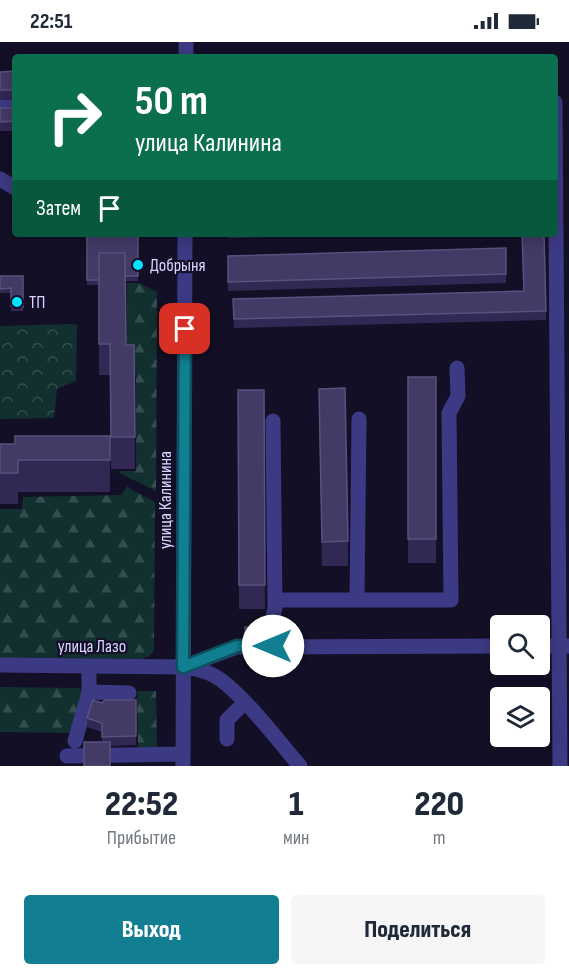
<!DOCTYPE html>
<html lang="ru">
<meta charset="utf-8">
<style>
:root{--surface:#fff;--page:#f6f6f7;--text:#1f2937;--muted:#747a83;--accent:#117e91}
body{margin:0;font-family:"Sofia Sans Condensed",sans-serif;background:var(--page);color:var(--text);height:100vh;display:flex;flex-direction:column;font-size:22px;white-space:nowrap}
*{box-sizing:border-box;margin:0}
p{font-size:20px;color:var(--muted)}
.icon{flex:none;width:33px;height:33px;fill:none;stroke:currentColor;stroke-width:2;stroke-linecap:round;stroke-linejoin:round}
.map{position:relative;height:724px;overflow:hidden}
.panel{display:flex;flex-direction:column;background:var(--surface);flex:1}
.panel>*{flex:none}
.guide{position:absolute;left:12px;top:12px;width:546px;height:183px;border-radius:6px;box-shadow:0 3px 15px #0003;background:#0b6e4f;color:#fff;overflow:hidden}
.controls{position:absolute;left:490px;top:573px;display:grid;gap:12px}
.controls a{display:grid;place-items:center;width:60px;height:60px;border-radius:6px;background:var(--surface);box-shadow:0 3px 15px #0003;font-size:30px}
.pin{position:absolute;display:grid;place-items:center;width:51px;height:51px;color:#fff;margin:-26px;border-radius:12px;box-shadow:0 3px 9px #0006}
.me{position:absolute;width:66px;margin:-33px;rotate:270deg;stroke-linejoin:round;filter:drop-shadow(0 0 4px #0008)}
.turn{display:flex;align-items:center;gap:21px;height:126px;padding:0 24px;font-size:27px}
.turn .icon{width:78px;height:78px;stroke-width:2.5}
.turn b{display:block;font-size:42px;line-height:51px}
.then{display:flex;align-items:center;height:57px;padding:0 24px;background:#0003;gap:12px;font-size:22px}
.eta{display:flex;justify-content:space-evenly;align-items:center;height:102px;text-align:center}
.eta b{font-size:36px;font-weight:800;line-height:42px}
.cta{display:flex;gap:12px;margin-top:auto;padding:12px 24px}
.cta a{flex:1;height:69px;border-radius:6px;background:var(--accent);color:#fff;font-size:24px;font-weight:800;line-height:69px;text-align:center}
.cta a+a{background:var(--page);color:var(--text)}
.status{display:flex;justify-content:space-between;align-items:center;height:42px;padding:0 30px;background:var(--surface);direction:ltr}
.status svg{height:16px;fill:currentColor}
.map>svg:first-child{display:block}
</style>
<div class="status"><b>22:51</b><svg viewBox="0 0 49 12"><path d="M0 12V9h3v3zM5 12V6h3v6zM10 12V3h3v9zM15 12V0h3v12zM26 1h20v11H26zM47 4h2v5h-2z"/></svg></div>
<div class="map">
<svg width="569" height="724" viewBox="0 0 569 724">
<defs>
<pattern id="forest-firs" width="22" height="20" patternUnits="userSpaceOnUse" patternTransform="scale(1.5)"><rect width="22" height="20" fill="#12302f"/><path d="M5 1l3.5 6h-7zM16 11l3.5 6h-7z" fill="#344d4e"/></pattern>
<pattern id="park-crowns" width="20" height="18" patternUnits="userSpaceOnUse" patternTransform="scale(1.5)"><rect width="20" height="18" fill="#12302f"/><path d="M2 6a3 3 0 1 1 6 0M12 15a3 3 0 1 1 6 0" fill="none" stroke="#344d4e"/></pattern>
</defs>
<rect width="100%" height="100%" fill="#130f26"/>
<path fill="url(#forest-firs)" d="M127 241H139L157 250 156 449 119 431V429H136V333L127 332Z
M127 445 155 460 154 609 149 614 142 617 0 616V467H22L23 455 121 453Z
M0 645 79 646 82 649 71 691 0 690Z
M137 649H156L157 708 138 709Z"/>
<path fill="url(#park-crowns)" d="M71 282 77 283 76 339 57 347 54 376 0 377V284Z"/>
<g fill="none" stroke-linecap="round" stroke-linejoin="round">
<path stroke="#3d3a85" stroke-width="15" d="M186 0V15
M555 60 560 724
M0 65H15
M0 137 15 146
M275 558H451L449 371 458 354 457 326
M357 558 359 377
M540 604H569
M266 605 275 566 273 379
M0 623 183 625C193 626 202 628 211 632 237 644 279 700 300 724
M183 625 237 605 501 604
M89 650 129 651
M227 697V678L244 661
M75 699 89 650V624
M67 714 183 712
M183 724 185 192"/>
</g>
<path fill="#312854" d="M15 29V57H0V30Z
M0 66H15V89H0Z
M87 192H138V239H125L126 303H134L135 427H111L110 333H99V243H87Z
M229 192H367L229 196Z
M544 192 546 278 234 286 233 257 523 249Z
M228 214 506 232V241L228 249Z
M0 234H23V269H11V251H0Z
M408 335H436V521H408Z
M238 348H264L265 567H239Z
M319 371 348 499V524H322Z
M110 394V450H18V462H0V402H15Z
M245 585 261 586V598H245Z
M276 616H285V635H276Z
M136 658V703L110 704 102 700V690L87 685V676L102 661Z"/>
<path fill="#433a66" stroke="#5a527e" stroke-width="1.5" d="M482 13H513V15H482Z
M15 29V48H0V30Z
M0 66H15V79L0 80Z
M87 192H138V234H125V211H99V238H87Z
M522 192H544L546 269 234 277 233 257 524 249Z
M506 206V232L228 240V214Z
M99 211H125L126 303H134L135 395H111L110 302H99Z
M0 234H23V265L11 264V246L0 247Z
M408 335H436V497H408Z
M345 346 348 499 322 500 319 347Z
M238 348H264L265 543H239Z
M15 394H110V418H18V431H0V402H15Z
M245 585 261 586V594L245 593Z
M276 616H285V630H276Z
M93 658 102 661 105 658H136V694L102 695V681L87 676Z
M84 700H110V724H84Z"/>
<g fill="none" stroke-linecap="round" stroke-linejoin="round">
<defs>
<path id="route" d="M185 287 183 625 237 604H273"/>
</defs>
<use href="#route" stroke="#0b525e" stroke-width="15"/>
<use href="#route" stroke="#117e91" stroke-width="10"/>
</g>
<g fill="#00e5ff" stroke="#130f26" stroke-width="2">
<circle cx="138" cy="223" r="6"/>
<circle cx="17" cy="260" r="6"/>
</g>
<g text-anchor="middle" dominant-baseline="central" stroke-width="4.5" stroke-linejoin="round" paint-order="stroke">
<g font-size="18" fill="#d9d4ff" stroke="#130f26" text-anchor="start">
<text x="150" y="223">Добрыня</text>
<text x="29" y="260">ТП</text>
</g>
<g font-size="18" fill="#d9d4ff" stroke="#130f26">
<text transform="translate(165 458) rotate(-90)">улица Калинина</text>
<text x="92" y="604">улица Лазо</text>
</g>
</g>
</svg>
<div class="controls">
<a><svg class="icon" aria-label="search" viewBox="0 0 24 24"><circle cx="10" cy="10" r="6"/><path d="M15 15l6 6"/></svg></a>
<a><svg class="icon" aria-label="layers" viewBox="0 0 24 24"><path d="M12 4l9 5-9 5-9-5zM3 14l9 5 9-5"/></svg></a>
</div>
<div class="pin" style="left:185px;top:287px;background:#d93025"><svg class="icon" aria-label="arrive" viewBox="0 0 24 24"><path d="M6 21V4h12l-3 4 3 4H6"/></svg></div>
<svg class="me" style="left:273px;top:604px" viewBox="-20 -20 40 40"><circle r="19" fill="#fff"/><path d="M0-13L10 11 0 6-10 11z" fill="#117e91"/></svg>
<div class="guide">
<div class="turn"><svg class="icon" aria-label="right" viewBox="0 0 24 24"><path d="M7 20v-9h11M14 6l5 5-5 5"/></svg><div><b>50 m</b>улица Калинина</div></div>
<div class="then">Затем<svg class="icon" aria-label="arrive" viewBox="0 0 24 24"><path d="M6 21V4h12l-3 4 3 4H6"/></svg></div>
</div>
</div>
<section class="panel">
<div class="eta">
<div><b>22:52</b><p>Прибытие</p></div>
<div><b>1</b><p>мин</p></div>
<div><b>220</b><p>m</p></div>
</div>
<div class="cta"><a>Выход</a><a>Поделиться</a></div>
</section>
